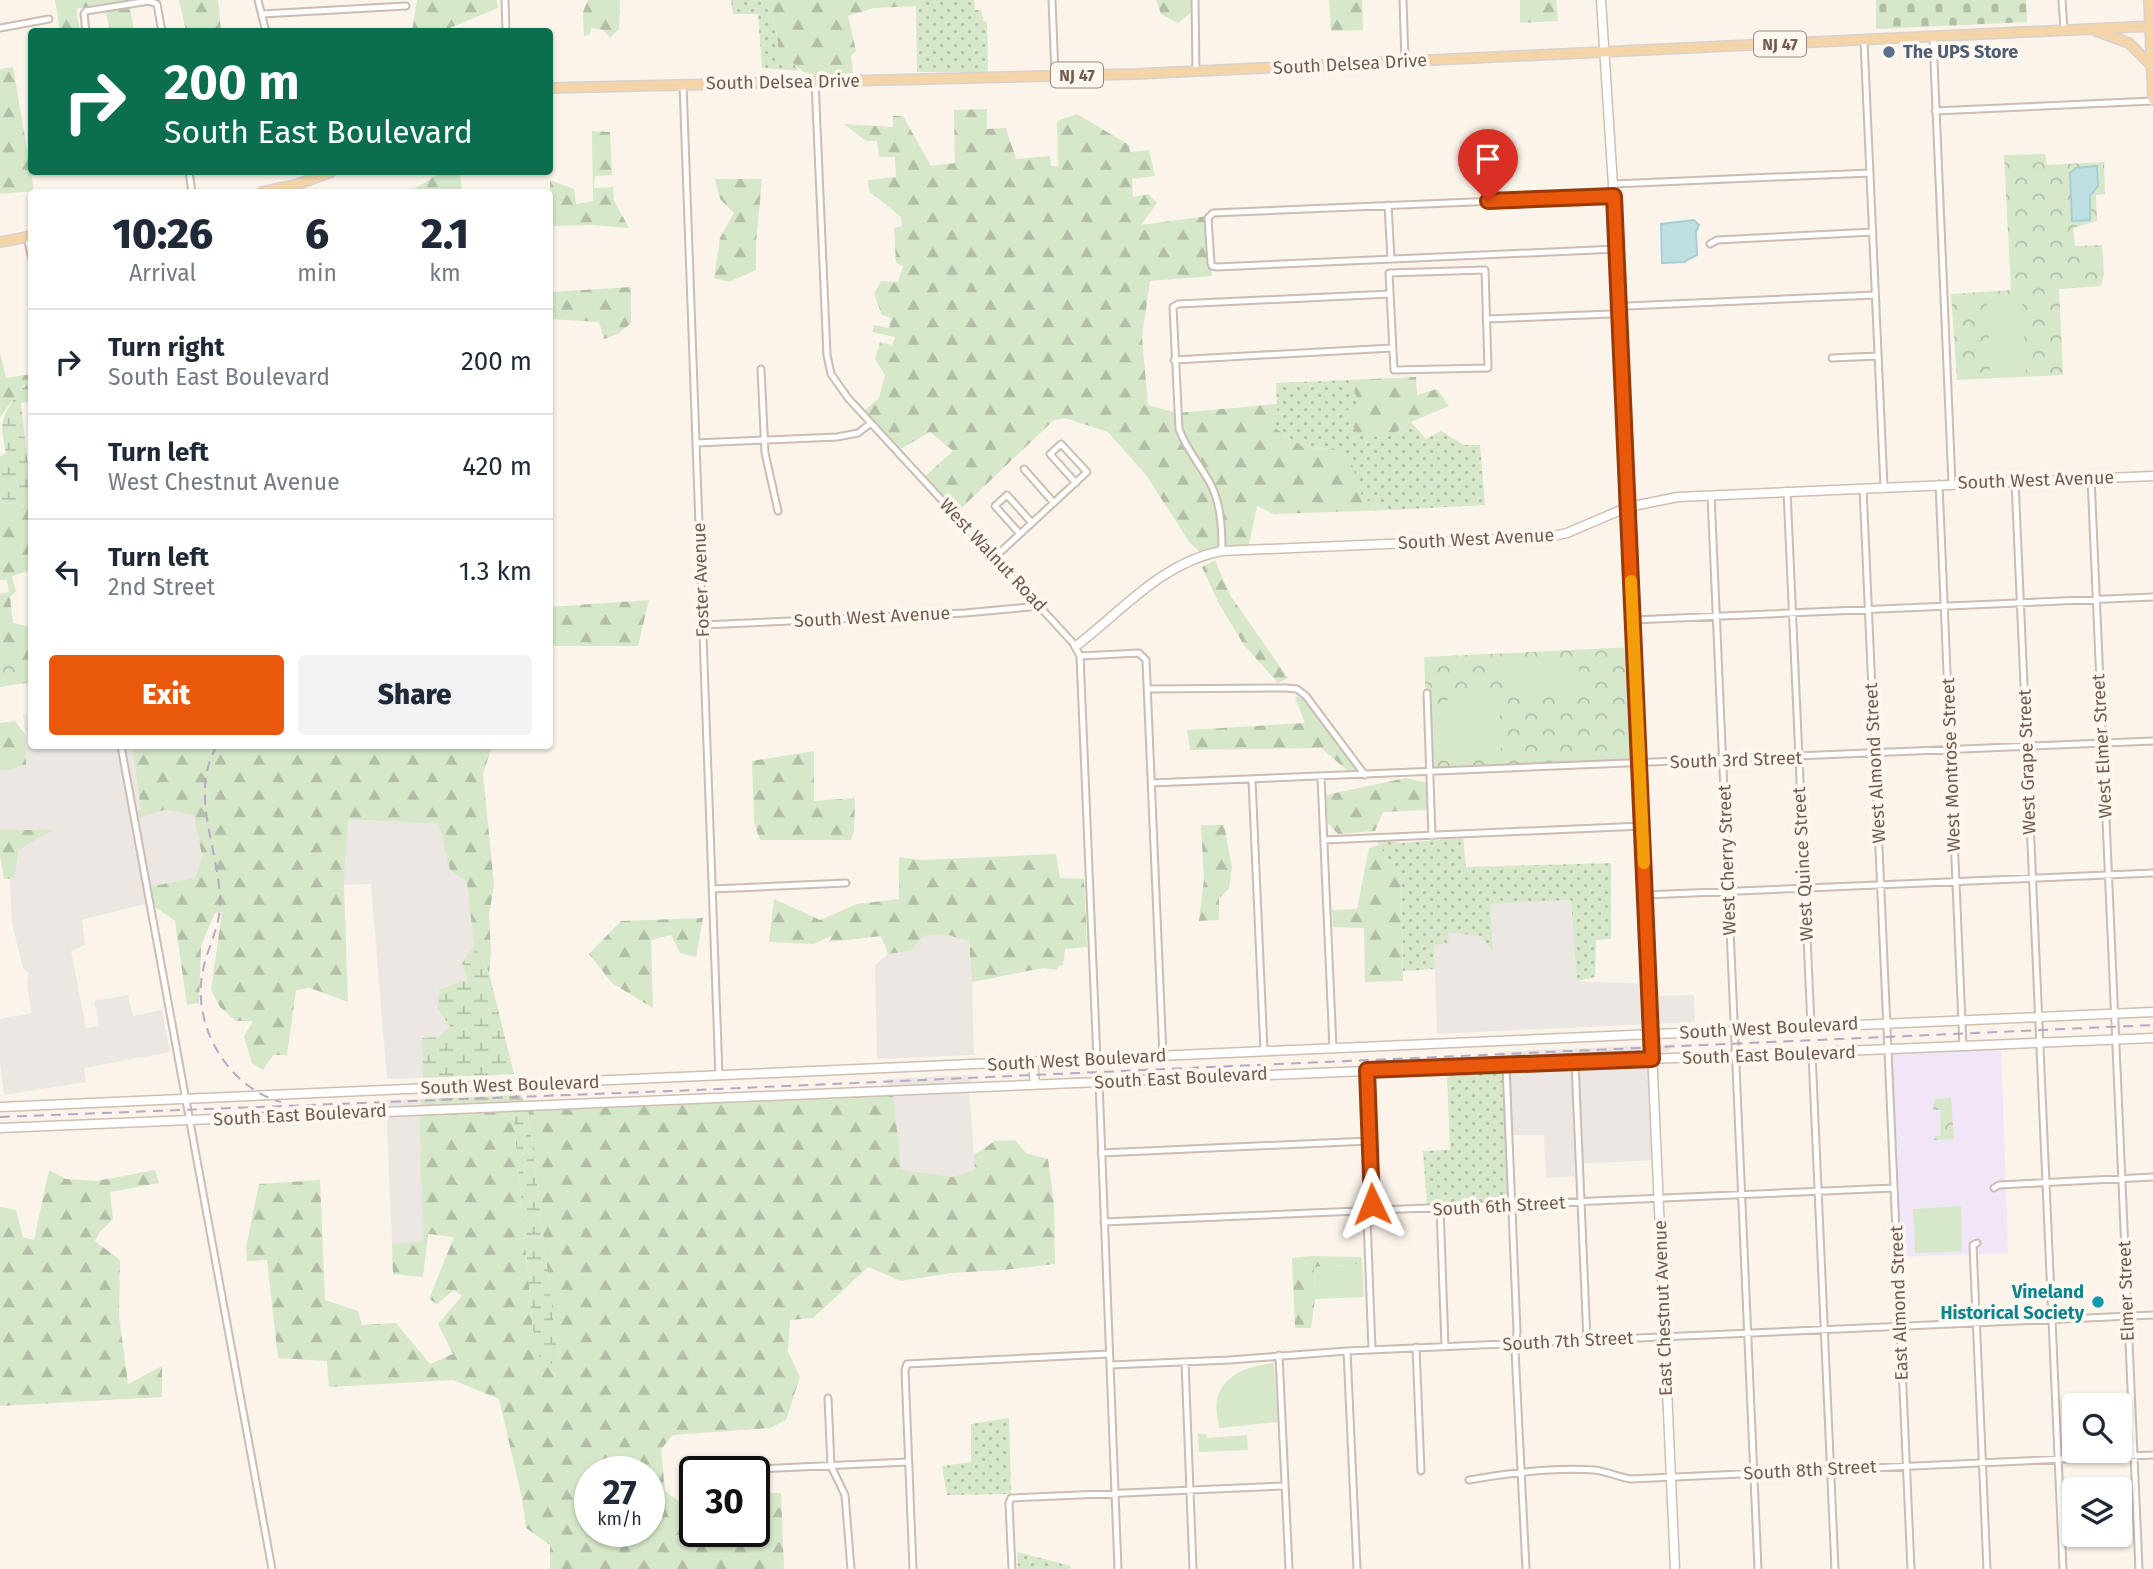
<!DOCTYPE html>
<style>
:root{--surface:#fff;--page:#f2f2f3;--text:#1f2937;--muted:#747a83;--line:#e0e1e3;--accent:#ea580c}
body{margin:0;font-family:"Fira Sans",sans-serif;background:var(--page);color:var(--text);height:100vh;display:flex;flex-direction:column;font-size:26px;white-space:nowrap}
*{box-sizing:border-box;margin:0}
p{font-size:23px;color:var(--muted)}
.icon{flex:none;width:38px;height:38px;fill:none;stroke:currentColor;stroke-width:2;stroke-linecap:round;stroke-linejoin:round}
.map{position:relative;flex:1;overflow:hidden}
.sheet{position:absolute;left:28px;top:189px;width:525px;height:560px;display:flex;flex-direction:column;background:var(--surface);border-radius:7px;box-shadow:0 2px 5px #0004}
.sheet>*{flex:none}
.guide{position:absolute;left:28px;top:28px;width:525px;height:147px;border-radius:7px;box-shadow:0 2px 5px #0004;background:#0b6e4f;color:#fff;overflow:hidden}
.controls{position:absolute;left:2062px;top:1393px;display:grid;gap:14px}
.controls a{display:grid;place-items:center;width:70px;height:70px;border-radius:7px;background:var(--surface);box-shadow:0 2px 5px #0004;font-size:35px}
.speed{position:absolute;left:574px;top:1456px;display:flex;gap:14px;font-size:35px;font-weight:700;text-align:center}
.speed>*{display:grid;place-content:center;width:91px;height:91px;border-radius:50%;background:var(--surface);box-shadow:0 2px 5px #0004;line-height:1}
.speed small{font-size:18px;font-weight:400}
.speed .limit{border:4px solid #111;border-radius:10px;background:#fff;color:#111}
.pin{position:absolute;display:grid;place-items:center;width:60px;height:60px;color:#fff;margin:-72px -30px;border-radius:50% 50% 50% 0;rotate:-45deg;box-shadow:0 0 7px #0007}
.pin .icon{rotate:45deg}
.me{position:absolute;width:77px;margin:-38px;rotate:358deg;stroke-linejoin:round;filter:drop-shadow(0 0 5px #0008)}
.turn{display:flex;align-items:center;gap:24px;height:147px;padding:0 21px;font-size:32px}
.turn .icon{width:91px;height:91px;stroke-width:2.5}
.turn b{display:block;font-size:49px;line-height:60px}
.eta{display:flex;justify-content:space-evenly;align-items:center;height:119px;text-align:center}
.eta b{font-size:42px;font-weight:800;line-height:49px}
.primary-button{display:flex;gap:14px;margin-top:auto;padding:14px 21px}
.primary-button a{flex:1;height:80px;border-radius:7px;background:var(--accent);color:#fff;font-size:28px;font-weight:800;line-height:80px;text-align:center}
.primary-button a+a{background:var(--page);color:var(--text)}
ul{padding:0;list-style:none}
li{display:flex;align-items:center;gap:21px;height:105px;padding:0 21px;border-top:2px solid var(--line)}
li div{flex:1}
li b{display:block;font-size:26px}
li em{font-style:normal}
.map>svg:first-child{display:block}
</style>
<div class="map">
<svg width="2153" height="1569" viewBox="0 0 2153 1569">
<defs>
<pattern id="grass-dots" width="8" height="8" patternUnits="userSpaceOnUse" patternTransform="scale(1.75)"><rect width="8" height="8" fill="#d6e8c9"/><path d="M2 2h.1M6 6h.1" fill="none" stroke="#b2bfa6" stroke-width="1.8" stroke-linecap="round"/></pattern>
<pattern id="forest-firs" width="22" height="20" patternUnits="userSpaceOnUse" patternTransform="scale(1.75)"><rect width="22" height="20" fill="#d6e8c9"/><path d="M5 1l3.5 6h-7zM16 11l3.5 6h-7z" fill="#b2bfa6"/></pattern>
<pattern id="wetland-marsh" width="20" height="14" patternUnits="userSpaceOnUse" patternTransform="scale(1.75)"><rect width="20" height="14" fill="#d6e8c9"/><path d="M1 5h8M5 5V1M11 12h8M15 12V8" fill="none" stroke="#b2bfa6"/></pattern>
<pattern id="cemetery-stones" width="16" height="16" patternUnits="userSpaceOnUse" patternTransform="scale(1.75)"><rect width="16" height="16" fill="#d6e8c9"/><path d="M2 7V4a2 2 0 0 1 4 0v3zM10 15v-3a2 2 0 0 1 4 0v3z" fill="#b2bfa6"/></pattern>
<pattern id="park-crowns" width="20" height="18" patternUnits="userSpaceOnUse" patternTransform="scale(1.75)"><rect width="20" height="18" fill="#d6e8c9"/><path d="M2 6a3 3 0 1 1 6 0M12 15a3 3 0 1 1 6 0" fill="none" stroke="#b2bfa6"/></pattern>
</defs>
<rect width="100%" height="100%" fill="#fbf4ea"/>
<path fill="#ece7e2" d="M31 714 32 746H132L141 811 164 810 194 814 202 856 195 878 149 887 150 903 82 920 85 945 71 951 86 1028 99 1026 94 1001 128 995 133 1016 162 1010 170 1052 84 1068 86 1082 4 1095 0 1063V1019L32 1013 27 985 29 973 23 968 12 924 8 847 30 830H0V771L26 736 23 715Z
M348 819 440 824 450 870 467 882 474 945 462 964 467 979 450 1026 423 1078 387 1079 371 884 344 885Z
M1572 900 1577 981 1650 984 1651 996 1694 995 1695 1022 1437 1034 1434 945 1448 943V931L1480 936 1492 951 1490 904Z
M968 931 972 982 974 1055 877 1059 875 965 888 954 911 951 923 936Z
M1676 1044 1653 1065 1657 1160 1580 1164V1176L1546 1178 1544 1135H1508L1506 1068 1499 1052Z
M972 1075 969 1090 975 1170 952 1177 900 1169 893 1093 886 1079Z
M421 1099 419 1113 423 1242 392 1244 386 1100Z"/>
<path fill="#f1e6f7" d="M2001 1045 2008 1253 1897 1257 1888 1050Z"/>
<path fill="url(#grass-dots)" d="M731 0C739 0 752 0 759 0 776 6 778 48 780 63H793L799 71 762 68 758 14H733Z
M916 0H974L975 10H981L983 21 987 22 988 72H917Z
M1348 380 1359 401 1386 438 1411 422 1426 439 1441 431 1464 445H1480L1485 505 1391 510 1363 499 1331 448 1306 449 1275 428 1277 404 1276 383Z
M1463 838 1466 867 1611 863V939L1596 940 1595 977 1577 981 1571 900 1490 904 1493 952 1480 936 1448 932 1449 943 1434 945 1435 969 1403 971 1401 879 1375 839 1402 843Z
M1502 1072 1509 1201 1427 1205 1423 1151 1450 1150 1447 1075Z
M1009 1418 1011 1494 947 1495 942 1466 971 1462V1424Z
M1017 1552 1071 1566 1070 1569H1018Z"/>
<path fill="url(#forest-firs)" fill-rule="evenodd" d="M55 0H129L134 31H110L104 3 76 9 80 31H60Z
M179 0H218L221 31H186Z
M417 0H497L498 8 442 31H412Z
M588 0H620L619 29 610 38 603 30 591 28 590 34 584 36 583 12Z
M760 0H916L917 6 874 8 848 16 856 51 851 56 853 73C832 74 807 81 793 63H780C777 41 778 15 760 0Z
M1156 0H1191L1192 12 1178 23 1161 14Z
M1329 0H1362L1363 30 1331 31Z
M1520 0H1556L1558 21 1520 23Z
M13 67 34 191 0 194V69Z
M987 109V129L1006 128 1016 159 1050 156 1051 166H1058L1057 121 1077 114 1129 145 1130 152 1149 150 1155 176 1132 179 1133 197 1148 194 1157 203 1141 225 1208 216 1212 276 1150 281 1142 337 1148 405 1177 413 1277 404 1275 428 1306 449 1332 448 1350 458 1363 499 1391 510 1274 514 1257 506 1248 550 1201 553 1190 543 1146 475 1108 432 1065 418 1054 420 955 514 922 479 953 451 930 432 897 451 862 413 879 398 885 375 875 359 880 342 892 345 895 337 872 332 874 325 889 328 891 318 882 315 874 294 881 281 898 282 903 266 896 263 894 228 902 226 901 217 869 191 868 180 896 177 895 157H879L877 141H866L844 124 893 127V116H903L931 166 955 163 954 110Z
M592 131 610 132 612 175 595 176 594 188 613 187 614 201 629 228 592 225 550 226V180L574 189 576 204 593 201Z
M442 172H460L462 192H409Z
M715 179H762L756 244V270L729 282 714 278 720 238 734 213 720 199Z
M631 287V323L618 334 604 339 599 322 550 319V292Z
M0 352 6 378 31 374 32 382 24 385 0 417Z
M1416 377 1417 395 1437 389 1449 406 1411 422 1386 438 1359 435 1344 413 1359 401 1348 380Z
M29 487 32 503 31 570 12 576 16 591 10 597 13 623 31 627V660L19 662 0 657V594L9 592 7 580H0V504L20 503 23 509Z
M1215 560 1230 595 1288 678 1278 683 1244 645 1219 604 1202 567Z
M649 600 638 646H550V607Z
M1302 696 1358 769 1347 770 1321 748 1190 750 1187 730 1305 723 1295 697Z
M15 721 25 734 26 765 0 771V723Z
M132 746H492L483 774 494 885 489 915 491 953 489 973 474 945 467 882 450 870 439 824 348 819 344 885 348 1002 310 988 296 990 287 1055H273L263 1070 252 1063 244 1037 253 1021H236L220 1007 211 990 222 912 215 913 201 946 199 1003 187 1005 175 921 150 903 148 887 195 878 202 856 194 815 164 810 134 820 133 812 141 810Z
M814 751V801L855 798 854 831 851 840H760L754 822 752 761Z
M1406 778 1427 783V810L1383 812 1375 831 1338 834 1328 823 1326 795Z
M1201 825H1224L1232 867 1229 889 1219 898V920L1199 921 1204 879Z
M0 830H53L18 850 15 878 4 879 0 855Z
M1379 845 1401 879 1403 981 1365 982 1364 928 1333 927 1332 910 1357 909 1369 848Z
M1056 854 1060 878 1084 879 1087 947 1065 949 1063 965 1058 966 1057 970 1043 968 972 982 969 941 945 934 923 936 911 951 888 954 881 936 829 942 833 935 814 944 769 942 774 899 820 920 857 904 899 899V857L920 860Z
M703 918 696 957 680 953 671 935 651 940 653 1008 612 983 589 954 621 921Z
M893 1093 901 1169 952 1177 975 1170 974 1155 995 1141 1015 1140 1026 1153 1048 1159 1054 1204 1055 1264 1004 1270 951 1273 901 1281 868 1267 813 1318 790 1320 788 1352 800 1377 786 1420 770 1428 673 1435 661 1449 665 1491 685 1506 690 1522 695 1520V1531H754V1493H781L784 1569H550V1545L526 1528 522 1498 499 1399 453 1380 329 1387 327 1361 278 1358 267 1260 247 1261 246 1247 259 1184 320 1180 325 1300 358 1311 362 1325 396 1323 430 1364 453 1354 438 1324 462 1296 454 1290 437 1304 429 1299 454 1237 428 1234 423 1277 393 1274 392 1244 423 1241 419 1113 513 1110 534 1341 559 1367 528 1111ZM590 1472H649V1531H590Z
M49 1170 66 1179 97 1181 155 1170 159 1183 110 1192 113 1219 100 1232 95 1241 120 1260 119 1316 128 1384 162 1366V1397L0 1406V1207L16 1210 23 1237 34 1240Z
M1310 1256 1361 1257 1362 1264 1314 1267 1315 1299 1311 1328H1295L1292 1258Z"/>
<path fill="url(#wetland-marsh)" d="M31 382V401L21 403 30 484 22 511 20 503 0 504V456L6 453C0 423 0 422 15 397 20 390 24 386 31 382Z
M474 945 489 973 514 1074 423 1078 422 1038 439 1037 450 1026 437 1008 439 990 467 979 462 964Z
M521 1095 528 1111 559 1367 540 1359 534 1341 513 1110 419 1113 421 1099Z"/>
<path fill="url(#cemetery-stones)" d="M1876 0H2026L2027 22 1876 29Z"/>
<path fill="url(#park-crowns)" d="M2045 154 2047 165 2104 162 2105 194 2096 195 2097 221 2073 228 2075 246 2102 245 2104 274 2101 286 2059 289 2063 375 1957 380 1951 294 2011 290 2004 155Z
M1635 647 1640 764 1429 773 1424 657Z
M0 657 19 662 31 660V682L0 687Z
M1951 1098 1954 1139 1934 1140V1136H1941L1940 1110H1933L1935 1099Z"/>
<path fill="#d6e8c9" d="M2022 295 2026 373 1990 374 1987 297Z
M1578 657 1580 689 1506 693 1505 660Z
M1481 687 1499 688 1501 753 1496 758 1434 761C1433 719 1433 695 1481 687Z
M1961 1206 1962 1251 1915 1253 1913 1209Z
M1362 1264 1364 1297 1315 1299 1314 1267Z
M1274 1363 1278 1422 1219 1428C1218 1419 1215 1408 1217 1400 1223 1373 1250 1366 1274 1363Z
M1198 1434H1206L1207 1438 1247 1435 1248 1450 1199 1452Z"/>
<path fill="#c0dfe3" stroke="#a7ced4" stroke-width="2" d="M2097 166 2098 186 2090 196V220L2072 221 2070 173 2076 168Z
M1694 220 1699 225 1696 232 1697 255 1684 262 1662 263 1661 224Z"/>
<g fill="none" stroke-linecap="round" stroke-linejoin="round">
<defs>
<path id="street" d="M258 0 266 32
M505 0 506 32
M1052 0 1055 75
M1195 0 1196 71
M1403 0 1405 61
M2062 0 2064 30
M262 14 406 6
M0 28 49 19
M86 32 84 14 86 11 149 1 157 4 162 32
M1933 38 1952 484
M1864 41 1884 487
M815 81 827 355 831 374 848 398 1073 643 1080 656 1097 1060
M683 84 719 1076
M1935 111 2153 101
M189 172 192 192
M1614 184 1870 173
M1614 196 1213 213 1208 218 1211 263 1212 266 1217 267 1617 249
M1388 205 1391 259
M27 237 32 259
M1710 244 1717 240 1873 232
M1485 270 1488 368 1394 370 1389 273Z
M1486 319 1611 314 1627 306 1875 295
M1832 358 1878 356
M1174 360 1392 348
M761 369 765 453 778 511
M696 443 837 437 858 433 871 423
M1024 469 1054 503
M2091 478 2139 1569
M2015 481 2063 1569
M1939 484 1963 1047
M1863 488 1911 1569
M1787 491 1811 1026
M1711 495 1758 1569
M1020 534 995 506 1007 495 1032 523
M1222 551C1222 528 1221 502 1209 481 1199 464 1186 448 1179 429L1173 307 1178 304 1390 294
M995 557 1087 472 1061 444 1050 454 1076 483
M1633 620 2153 597
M702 625 965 613 1041 606
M1080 656 1139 653 1146 660 1163 1056
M1148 689 1286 688 1297 689 1306 696 1365 775
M1427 693 1432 836
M121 746 272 1569
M1321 777 1333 1048
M1252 780 1264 1051
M1151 783 2153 741
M1324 840 1642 826
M712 889 846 883
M1645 895 2153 873
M1812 1054 1835 1569
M1575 1063 1587 1340
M1506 1066 1517 1331 1515 1350 1526 1569
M1367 1070 1372 1204 1367 1218 1372 1349
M1099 1082 1118 1569
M1101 1153 1369 1141
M1994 1188 1999 1185 2153 1177
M1440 1208 1445 1346
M1104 1222 1894 1188
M1977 1243 1973 1245 1987 1569
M1416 1347 1421 1471
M1347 1351 1357 1569
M1279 1355 1289 1569
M1185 1362 1193 1569
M1110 1365 1229 1360 1347 1351 2153 1315
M828 1398 831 1466 845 1495 851 1569
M695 1472 908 1462
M1469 1480C1509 1473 1552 1467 1594 1470 1606 1471 1618 1477 1631 1479L2153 1455
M913 1569 905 1370 907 1364 1109 1354
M1012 1569 1009 1503 1011 1498 1284 1486"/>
<path id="secondary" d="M1601 0 1615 216 1675 1569
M1076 646C1122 611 1161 563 1221 551L1549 537 1567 533 1628 507 1678 497 2153 476
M1033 1062 1035 1084
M0 1107 2153 1012
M0 1128 2153 1038"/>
<path id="primary" d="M2149 0 2153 99
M2096 31 2129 43 2151 65
M550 88 1135 74 2153 26
M262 192 298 184 331 172
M0 242 32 236"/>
</defs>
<use href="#street" stroke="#ccbcb1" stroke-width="9"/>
<use href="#secondary" stroke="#d0beb1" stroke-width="11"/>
<use href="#primary" stroke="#d8d1ce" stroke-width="12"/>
<use href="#street" stroke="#fff" stroke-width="5"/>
<use href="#secondary" stroke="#fff" stroke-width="8"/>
<use href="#primary" stroke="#f3d5a9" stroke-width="9"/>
<path stroke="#b7a8c4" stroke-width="2" stroke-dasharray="10 7" stroke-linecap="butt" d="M217 746C189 792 218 848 220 898 222 924 208 945 203 970 191 1024 227 1087 281 1102
M0 1117 697 1090 2153 1025"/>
</g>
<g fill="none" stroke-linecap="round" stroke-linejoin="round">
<defs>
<path id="route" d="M1372 1204 1367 1070 1652 1059 1614 196 1488 201"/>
</defs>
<use href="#route" stroke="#983908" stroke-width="18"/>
<use href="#route" stroke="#ea580c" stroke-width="12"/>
<path stroke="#f59e0b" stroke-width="12" d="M1631 581 1644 863"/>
</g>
<circle fill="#5c6f8a" stroke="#fef8f0" stroke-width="2.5" cx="1889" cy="52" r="7"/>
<circle fill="#0f9aa8" stroke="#fef8f0" stroke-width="2.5" cx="2098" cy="1302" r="7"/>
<g text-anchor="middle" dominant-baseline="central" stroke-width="7" stroke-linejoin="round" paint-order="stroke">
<g fill="#fef8f0" stroke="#9d8a7f" stroke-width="2">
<rect x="1754" y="31.5" width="52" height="25" rx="5"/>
<rect x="1051" y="62.5" width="52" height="25" rx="5"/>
</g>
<g font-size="16" font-weight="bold" fill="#735b4f">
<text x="1780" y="44">NJ 47</text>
<text x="1077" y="75">NJ 47</text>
</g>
<g font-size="18" font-weight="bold" fill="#4e5e75" stroke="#fef8f0" text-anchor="start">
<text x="1903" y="52">The UPS Store</text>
</g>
<g font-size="18" fill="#735b4f" stroke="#fef8f0">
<text transform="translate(1350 64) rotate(-3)">South Delsea Drive</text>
<text transform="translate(783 82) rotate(-1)">South Delsea Drive</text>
<text transform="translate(2036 480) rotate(-2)">South West Avenue</text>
<text transform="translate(1476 539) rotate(-3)">South West Avenue</text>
<text transform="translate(993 555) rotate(47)">West Walnut Road</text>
<text transform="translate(701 580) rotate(-92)">Foster Avenue</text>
<text transform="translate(872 617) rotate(-3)">South West Avenue</text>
<text transform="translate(2102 746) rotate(-93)">West Elmer Street</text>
<text transform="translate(1736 760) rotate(-2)">South 3rd Street</text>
<text transform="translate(2027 762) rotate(-92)">West Grape Street</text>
<text transform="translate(1875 763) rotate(-93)">West Almond Street</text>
<text transform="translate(1951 765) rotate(-92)">West Montrose Street</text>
<text transform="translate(1727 860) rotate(-92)">West Cherry Street</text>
<text transform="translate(1803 864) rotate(-93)">West Quince Street</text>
<text transform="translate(1769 1028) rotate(-3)">South West Boulevard</text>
<text transform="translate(1769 1055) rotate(-2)">South East Boulevard</text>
<text transform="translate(1077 1060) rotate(-3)">South West Boulevard</text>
<text transform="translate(1181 1078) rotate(-3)">South East Boulevard</text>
<text transform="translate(510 1085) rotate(-2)">South West Boulevard</text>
<text transform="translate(300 1115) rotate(-3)">South East Boulevard</text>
<text transform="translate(1499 1206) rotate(-3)">South 6th Street</text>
<text transform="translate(2126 1291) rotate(-92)">Elmer Street</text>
<text transform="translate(1899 1303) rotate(-92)">East Almond Street</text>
<text transform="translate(1663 1308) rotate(-92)">East Chestnut Avenue</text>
<text transform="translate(1568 1341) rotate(-3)">South 7th Street</text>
<text transform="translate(1810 1470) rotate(-3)">South 8th Street</text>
</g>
<g font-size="18" font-weight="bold" fill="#0d838f" stroke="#fef8f0" text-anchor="end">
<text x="2084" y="1292">Vineland<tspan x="2084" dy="21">Historical Society</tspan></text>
</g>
</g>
</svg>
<div class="controls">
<a><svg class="icon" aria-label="search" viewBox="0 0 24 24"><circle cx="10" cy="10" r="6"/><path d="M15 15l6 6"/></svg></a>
<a><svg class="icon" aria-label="layers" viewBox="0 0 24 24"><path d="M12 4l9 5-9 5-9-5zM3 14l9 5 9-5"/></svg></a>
</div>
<div class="speed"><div>27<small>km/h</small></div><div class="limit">30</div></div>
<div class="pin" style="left:1488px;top:201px;background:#d93025"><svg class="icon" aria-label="arrive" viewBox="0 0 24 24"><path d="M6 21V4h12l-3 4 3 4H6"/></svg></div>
<svg class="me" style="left:1372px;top:1204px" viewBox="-20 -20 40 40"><path d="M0-17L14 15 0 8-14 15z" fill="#ea580c" stroke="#fff" stroke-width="4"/></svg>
<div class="guide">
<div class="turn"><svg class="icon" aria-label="right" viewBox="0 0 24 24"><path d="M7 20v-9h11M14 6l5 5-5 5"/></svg><div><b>200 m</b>South East Boulevard</div></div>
</div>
<section class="sheet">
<div class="eta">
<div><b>10:26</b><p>Arrival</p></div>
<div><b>6</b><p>min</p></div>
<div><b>2.1</b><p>km</p></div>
</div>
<ul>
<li><svg class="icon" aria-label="right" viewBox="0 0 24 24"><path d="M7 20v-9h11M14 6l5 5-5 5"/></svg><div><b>Turn right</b><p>South East Boulevard</p></div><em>200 m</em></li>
<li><svg class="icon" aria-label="left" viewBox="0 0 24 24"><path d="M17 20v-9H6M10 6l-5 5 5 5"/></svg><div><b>Turn left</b><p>West Chestnut Avenue</p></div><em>420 m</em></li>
<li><svg class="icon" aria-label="left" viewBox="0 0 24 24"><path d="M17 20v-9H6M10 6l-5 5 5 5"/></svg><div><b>Turn left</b><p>2nd Street</p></div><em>1.3 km</em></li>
</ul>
<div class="primary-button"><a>Exit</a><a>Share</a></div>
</section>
</div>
